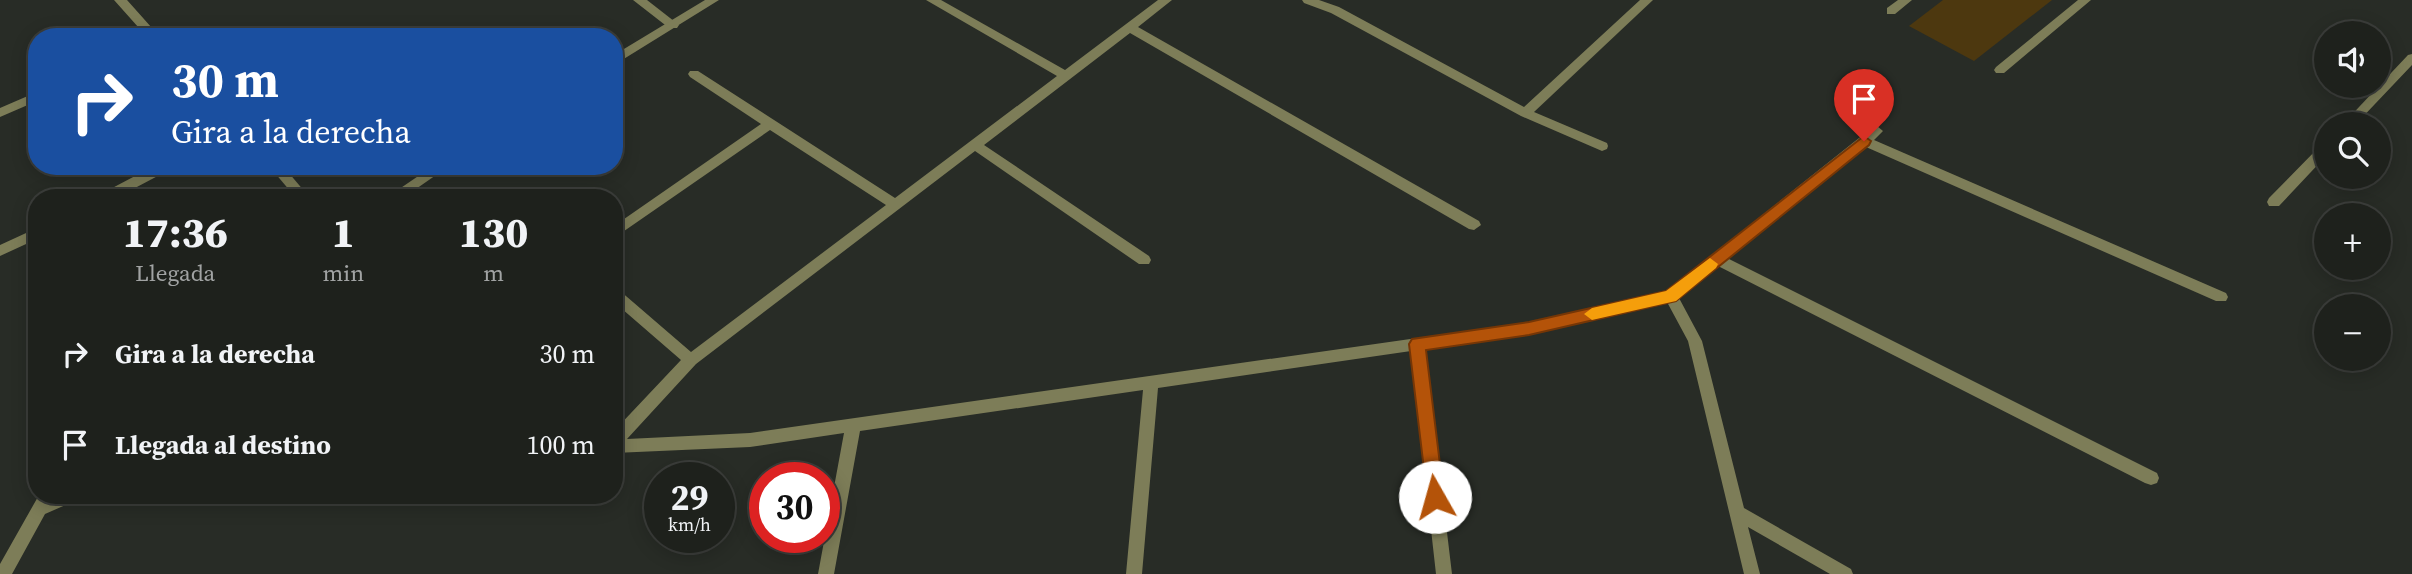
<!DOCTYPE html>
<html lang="es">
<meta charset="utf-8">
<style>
:root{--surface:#1e211c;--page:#262925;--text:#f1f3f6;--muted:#a1a3a3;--line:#3c3e3b}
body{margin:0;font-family:"Source Serif 4",serif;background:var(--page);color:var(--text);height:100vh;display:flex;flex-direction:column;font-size:26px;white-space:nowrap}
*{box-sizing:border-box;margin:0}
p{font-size:23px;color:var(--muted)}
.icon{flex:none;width:38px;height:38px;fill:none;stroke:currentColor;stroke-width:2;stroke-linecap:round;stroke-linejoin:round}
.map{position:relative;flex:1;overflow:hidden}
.side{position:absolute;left:28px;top:189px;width:595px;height:315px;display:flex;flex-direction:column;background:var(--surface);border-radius:28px;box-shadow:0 4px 18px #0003,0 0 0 2px var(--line)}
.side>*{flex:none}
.hud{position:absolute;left:28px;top:28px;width:595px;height:147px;border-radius:28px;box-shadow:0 4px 18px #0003,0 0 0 2px var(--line);background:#1a4fa0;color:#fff;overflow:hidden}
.tools{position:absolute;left:2314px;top:21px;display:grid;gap:14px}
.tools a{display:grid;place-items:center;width:77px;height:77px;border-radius:50%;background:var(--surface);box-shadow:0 4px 18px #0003,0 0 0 2px var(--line);font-size:35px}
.speed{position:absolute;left:644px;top:462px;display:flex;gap:14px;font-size:35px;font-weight:700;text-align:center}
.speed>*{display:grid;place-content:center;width:91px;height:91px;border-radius:50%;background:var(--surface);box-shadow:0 4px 18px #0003,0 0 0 2px var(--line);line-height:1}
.speed small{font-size:18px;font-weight:400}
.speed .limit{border:10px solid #d22;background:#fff;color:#111}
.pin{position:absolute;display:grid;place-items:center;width:60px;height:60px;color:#fff;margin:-72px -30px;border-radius:50% 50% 50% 0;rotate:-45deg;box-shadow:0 0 7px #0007}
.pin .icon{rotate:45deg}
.me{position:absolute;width:77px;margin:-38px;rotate:353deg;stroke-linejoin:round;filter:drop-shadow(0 0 5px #0008)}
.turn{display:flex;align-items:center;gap:24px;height:147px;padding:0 28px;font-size:32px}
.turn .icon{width:91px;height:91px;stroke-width:2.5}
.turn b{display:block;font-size:49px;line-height:60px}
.eta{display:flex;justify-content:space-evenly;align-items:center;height:119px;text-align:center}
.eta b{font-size:42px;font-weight:800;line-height:49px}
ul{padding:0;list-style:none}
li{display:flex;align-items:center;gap:21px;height:91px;padding:0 28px}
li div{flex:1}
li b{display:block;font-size:26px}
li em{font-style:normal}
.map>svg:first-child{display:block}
</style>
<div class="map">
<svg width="2412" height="574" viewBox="0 0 2412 574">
<rect width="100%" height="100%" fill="#282c26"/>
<path fill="#4d380f" d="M1943 0H2052L1974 61 1909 26Z"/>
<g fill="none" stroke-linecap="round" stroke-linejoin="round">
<path fill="#7d7d58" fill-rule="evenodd" d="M633 0H647L679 25 677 28H669Z"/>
<path fill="#7d7d58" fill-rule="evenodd" d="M114 0H127L160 37H147Z
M705 0H719L614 65V55Z
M926 0H941L1065 70 1158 0H1172L1138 27 1479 221 1481 225 1474 230 1469 229 1130 33 984 145 1149 256 1151 260 1149 264H1139L975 151 696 364 627 439 750 433 1529 322 1667 291 1859 138 1877 126 1883 131 1874 140 2226 293 2228 297 2226 301H2216L1866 147 1727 258 2157 473 2159 478 2157 483 2151 485 2145 483 1718 266 1679 298 1702 341 1744 508 1851 569 1853 574H1830L1748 527 1760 574H1744L1688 341 1667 302 1529 334 1425 349 1452 574H1436L1411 351 1158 388 1142 574H1126L1143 390 860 431 834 574H818L844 433 750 447 614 453V431L681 360 614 302V289L619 290 691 352 886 205 770 130 614 238V226L761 124 690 77 688 74 690 71H698L895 198 1057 76Z
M1302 0H1319L1339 7 1524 107 1640 0H1653L1534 112 1607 143 1608 146 1607 149 1602 151 1521 116 1331 13 1304 3Z
M1898 0H1912L1895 14H1887V8Z
M2078 0H2091L2004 73H1996L1994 70 1996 67Z
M2412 54V65L2356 124H2343L2408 55Z
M37 92V101L0 117V108Z
M2326 143V156L2279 206H2269L2267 202 2269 198 2321 145Z
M154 166H172L171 169 116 198H98L99 195Z
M269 166H283L310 198H296Z
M433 166H449L403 198H386Z
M37 228V239L0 256V245Z
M39 495H79L77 500 45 514 12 574H0V564Z"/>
</g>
<path fill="#b45309" stroke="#753606" stroke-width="2" d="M1864 136 1871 141 1869 145 1676 301 1529 335 1426 350 1444 497 1441 503 1435 505 1428 503 1409 344 1412 339 1529 322 1666 291Z"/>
<path fill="#f59e0b" d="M1710 258 1718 264 1716 268 1676 301 1592 320 1584 314 1592 308 1666 291Z"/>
</svg>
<div class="tools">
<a><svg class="icon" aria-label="sound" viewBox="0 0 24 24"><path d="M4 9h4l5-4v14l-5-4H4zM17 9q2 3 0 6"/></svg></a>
<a><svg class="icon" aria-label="search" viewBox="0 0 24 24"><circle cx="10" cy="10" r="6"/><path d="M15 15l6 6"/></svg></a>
<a>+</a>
<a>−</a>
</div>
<div class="speed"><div>29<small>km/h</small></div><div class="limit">30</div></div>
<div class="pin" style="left:1864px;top:141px;background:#d93025"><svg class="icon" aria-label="arrive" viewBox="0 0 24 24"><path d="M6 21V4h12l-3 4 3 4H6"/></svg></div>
<svg class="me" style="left:1435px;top:497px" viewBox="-20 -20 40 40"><circle r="19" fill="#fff"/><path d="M0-13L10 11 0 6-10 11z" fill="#b45309"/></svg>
<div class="hud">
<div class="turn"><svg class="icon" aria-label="right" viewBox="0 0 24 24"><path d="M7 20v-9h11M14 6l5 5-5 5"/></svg><div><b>30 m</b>Gira a la derecha</div></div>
</div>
<section class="side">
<div class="eta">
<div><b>17:36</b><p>Llegada</p></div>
<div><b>1</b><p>min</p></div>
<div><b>130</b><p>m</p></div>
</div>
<ul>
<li><svg class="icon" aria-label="right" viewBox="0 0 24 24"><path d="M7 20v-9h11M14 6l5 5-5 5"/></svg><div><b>Gira a la derecha</b></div><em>30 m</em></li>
<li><svg class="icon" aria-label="arrive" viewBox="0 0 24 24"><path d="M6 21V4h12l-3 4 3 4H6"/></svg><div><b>Llegada al destino</b></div><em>100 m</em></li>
</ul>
</section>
</div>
